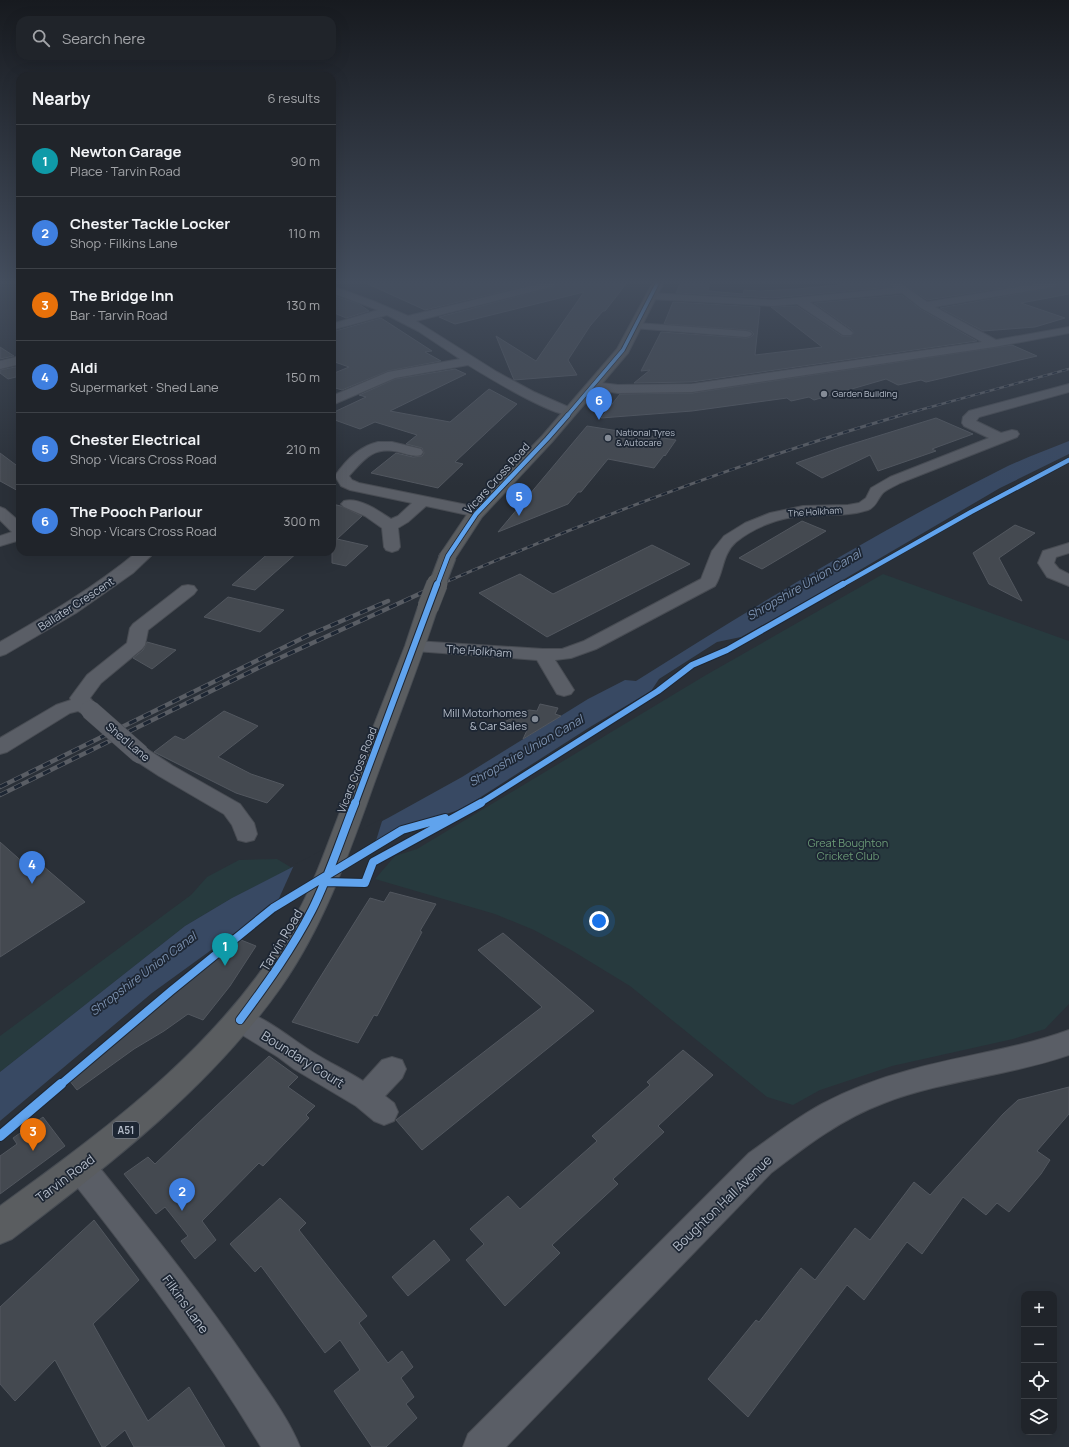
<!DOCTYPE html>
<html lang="en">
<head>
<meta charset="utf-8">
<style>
  body { margin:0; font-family:Manrope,sans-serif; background:#2d3036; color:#f1f3f6 }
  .controls { position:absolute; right:12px; bottom:12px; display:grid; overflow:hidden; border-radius:8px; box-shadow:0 4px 16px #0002 }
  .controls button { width:36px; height:36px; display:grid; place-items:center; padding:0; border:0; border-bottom:1px solid #3d4147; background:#20242a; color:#f1f3f6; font:20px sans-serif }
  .you { position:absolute; left:599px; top:921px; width:14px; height:14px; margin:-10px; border:3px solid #fff; border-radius:50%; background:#1a73e8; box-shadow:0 0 0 6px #1a73e833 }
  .badge { display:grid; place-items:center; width:26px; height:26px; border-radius:50%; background:#8c9099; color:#fff; font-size:13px; font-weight:700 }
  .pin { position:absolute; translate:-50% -33px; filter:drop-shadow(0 1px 2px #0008) }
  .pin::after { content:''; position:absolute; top:21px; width:14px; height:12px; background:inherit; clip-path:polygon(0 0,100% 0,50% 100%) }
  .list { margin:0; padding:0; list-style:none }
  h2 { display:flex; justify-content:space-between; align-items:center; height:52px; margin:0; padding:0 16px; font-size:17px }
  h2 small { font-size:13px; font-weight:400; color:#a2a4a8 }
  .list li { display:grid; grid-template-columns:26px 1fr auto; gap:12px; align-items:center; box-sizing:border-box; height:72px; padding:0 16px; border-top:1px solid #3d4147 }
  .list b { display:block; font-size:15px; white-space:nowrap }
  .list p { margin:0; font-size:13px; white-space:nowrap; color:#a2a4a8 }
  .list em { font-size:13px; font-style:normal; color:#a2a4a8 }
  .icon { flex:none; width:22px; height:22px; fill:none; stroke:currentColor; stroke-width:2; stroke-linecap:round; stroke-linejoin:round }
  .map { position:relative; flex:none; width:1069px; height:1447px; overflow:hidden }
  .search { position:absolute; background:#20242a; box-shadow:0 4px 16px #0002; left:16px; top:16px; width:320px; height:44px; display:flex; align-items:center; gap:10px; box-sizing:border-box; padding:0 14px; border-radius:12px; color:#a2a4a8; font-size:15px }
  .panel { position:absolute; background:#20242a; box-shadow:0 4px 16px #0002; left:16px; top:72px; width:320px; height:484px; border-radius:12px }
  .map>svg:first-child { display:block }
  .green { fill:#273a3e }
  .water { fill:#384963 }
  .pier { fill:#2a3038 }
  .building { fill:#444950; stroke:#52575f }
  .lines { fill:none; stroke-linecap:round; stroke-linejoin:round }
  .street-casing { stroke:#484c53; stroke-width:2 }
  .highway-casing { stroke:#474c53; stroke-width:2 }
  .street { fill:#5a5e66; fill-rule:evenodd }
  .highway { fill:#5a5d60; fill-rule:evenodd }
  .rail-far2-casing { stroke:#595d64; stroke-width:2.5 }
  .rail-far1-casing { stroke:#595d64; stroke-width:3 }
  .rail-casing { stroke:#595d64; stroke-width:4.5 }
  .rail-far2 { stroke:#1d2633; stroke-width:1.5; stroke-dasharray:5; stroke-linecap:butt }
  .rail-far1 { stroke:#1d2633; stroke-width:2; stroke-dasharray:6; stroke-linecap:butt }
  .rail { stroke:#1d2633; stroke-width:3; stroke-dasharray:8; stroke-linecap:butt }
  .street-bridge-casing { stroke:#484c53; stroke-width:20; stroke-linecap:butt }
  .highway-bridge-far1-casing { stroke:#474c53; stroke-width:18; stroke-linecap:butt }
  .highway-bridge-casing { stroke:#474c53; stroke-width:22; stroke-linecap:butt }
  .street-bridge { stroke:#5a5e66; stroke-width:19 }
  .highway-bridge-far1 { stroke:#5a5d60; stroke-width:16 }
  .highway-bridge { stroke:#5a5d60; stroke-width:21 }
  .cycleway-far4-casing { stroke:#1d2633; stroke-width:5 }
  .cycleway-far3-casing { stroke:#1d2633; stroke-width:6 }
  .cycleway-far2-casing { stroke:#1d2633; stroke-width:8 }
  .cycleway-far1-casing { stroke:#1d2633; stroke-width:10 }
  .cycleway-casing { stroke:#1d2633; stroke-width:12 }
  .cycleway-far4 { stroke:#60a3ed; stroke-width:3.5 }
  .cycleway-far3 { stroke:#60a3ed; stroke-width:4.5 }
  .cycleway-far2 { stroke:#60a3ed; stroke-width:6 }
  .cycleway-far1 { stroke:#60a3ed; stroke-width:8 }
  .cycleway { stroke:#60a3ed; stroke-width:10 }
  .poi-dot { fill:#848b96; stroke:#1d2633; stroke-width:1.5 }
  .labels { text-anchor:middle; stroke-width:3.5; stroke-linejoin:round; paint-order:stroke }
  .far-poi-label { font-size:9px; fill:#b4bcc9; stroke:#1d2633; text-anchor:start }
  .far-street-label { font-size:9px; fill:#b4bcc9; stroke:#1d2633 }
  .shield { fill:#1d2633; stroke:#878f9c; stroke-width:1 }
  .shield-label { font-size:10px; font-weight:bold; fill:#b4bcc9 }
  .street-label { font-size:11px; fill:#b4bcc9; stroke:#1d2633 }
  .poi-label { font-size:11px; fill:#b4bcc9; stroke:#1d2633; text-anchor:end }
  .park-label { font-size:11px; fill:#6b9a76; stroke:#1d2633 }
  .water-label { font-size:12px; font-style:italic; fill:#7c92b1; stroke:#1d2633 }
  .near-street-label { font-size:13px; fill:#b4bcc9; stroke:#1d2633 }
</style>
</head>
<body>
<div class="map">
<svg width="1069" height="1447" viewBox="0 0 1069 1447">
  <rect width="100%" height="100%" fill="#2a3038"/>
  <path class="green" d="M883,574L1069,641V1004L1045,1029L1013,1039L892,1066L820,1090L793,1105L767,1097L630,986L571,950L534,930L495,914L375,879L395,856L417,849L706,675Z
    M277,859L292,868L232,898L185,926L0,1072V1036L191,895L207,877L239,860Z"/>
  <path class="water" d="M1069,441V454L1000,488L817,595L741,637L717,642L659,679L651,691L590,727L462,809L402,828L280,900L152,993L0,1121V1072L185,926L232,898L388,818L462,777L588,699L625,680L636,681C755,606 874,533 1000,470C1022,459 1046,450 1069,441Z"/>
  <path class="pier" d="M383,818L374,847L276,905L294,865Z"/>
  <path class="building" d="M368,284H534L425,310Z
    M556,284H626L605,311H603L590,326L568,360L577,375L514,380L496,336L536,361L584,292L455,324L439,317L554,287Z
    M680,284H709L708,291L743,294L744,290L760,291L797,289L847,284H890L891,287L773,298L676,293Z
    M904,284H1029L927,300Z
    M1058,284H1069V294L1021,303L1065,318L1035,327L983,331L940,308L1052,288L1056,287Z
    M332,295L359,304L369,311L346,318L332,312Z
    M902,295L920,309L977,341L692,382L634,383L650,370L641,371L661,332L746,338L751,337L754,334L751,331L746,330L664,324L673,302L760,307L755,355L822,347L771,307L797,306L842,336H851L854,333L852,330L814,303Z
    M381,318L432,351L425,352L441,361L388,371L342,390L332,387V374L349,367L332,361V332Z
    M1012,345L1037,356L926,382L921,380L898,385L886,379L814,400L809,397L791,401L787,398L692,411L601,418L620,394L692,393Z
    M0,347L14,356L0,359Z
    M20,366V376L8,379L0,373V370Z
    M455,369L466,374L390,411L450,422L489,389L517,404L455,462L463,464L438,488L371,473L396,453L413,457L422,456L424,453L422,448L406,444L417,435L375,422L360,429L332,419V413L366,397L359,395L395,379Z
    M936,418L973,434L932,449L936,451L878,471L870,455L822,478L796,463L839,448Z
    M587,426L676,440L665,456L664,455L654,468L608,459L581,492H578L568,504L498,532Z
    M0,453L20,468V492L0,481Z
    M332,504L341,506L362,516L337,539L368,546L346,566L332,563Z
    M802,521L826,531L762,569L739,558Z
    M1015,525L1035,533L999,558L1022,601L989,584L973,553Z
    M652,545L690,564L547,637L479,593L520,574L553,594Z
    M270,552H298L255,590L232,585Z
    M228,597L284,610L260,632L204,617Z
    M147,642L176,650L152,669L133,658L143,650Z
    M540,704L558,708L555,714L561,716L523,739L528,728L502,723L529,710L537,711Z
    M224,711L258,726L218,757L251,774L284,785L267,803L236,793L154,752L175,736L184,740Z
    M0,842L27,866L36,860L85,902L0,957Z
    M390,892L436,904L420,931L422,932L377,1016L374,1015L358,1043L292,1022L370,898L384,902Z
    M503,933L594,1011L422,1150L396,1120L542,1007L478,950Z
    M241,940L256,946L230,986L203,1020L188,1014L164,1031L134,1049L77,1090L69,1080L175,990Z
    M683,1050L713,1075L658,1126L664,1132L613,1179L618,1184L552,1245L560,1253L505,1306L466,1260L484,1244L470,1229L508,1196L520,1209L597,1141L592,1136L650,1085L647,1082Z
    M269,1056L298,1077L288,1087L315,1106L306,1115L309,1118L263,1166L259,1163L202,1221L216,1240L195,1259L181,1241L188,1236L165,1207L156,1214L124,1174L148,1157L155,1164Z
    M1069,1087V1114L1037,1151L1050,1160L1041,1174L1009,1212L997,1203L986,1215L963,1197L922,1254L907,1242L864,1300L847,1285L748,1417L708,1379L756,1320L759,1322L801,1268L815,1280L855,1228L870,1240L914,1182L930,1195L1003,1114L1018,1100Z
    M43,1117L65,1146L0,1194V1156L17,1144L13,1138Z
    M280,1198L306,1223L299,1230L367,1316L359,1323L388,1363L402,1351L413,1367L401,1378L414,1397L406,1404L417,1418L386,1447H372L334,1391L360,1370L340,1340L325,1353L261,1266L255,1272L230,1244Z
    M94,1220L139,1280L93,1324L124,1379L148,1421L189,1387L225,1447H134L125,1430L105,1447H102L55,1360L15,1401L0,1384V1307Z
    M434,1240L450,1260L408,1296L392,1277Z"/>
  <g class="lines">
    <defs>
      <path id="street" d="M539,284H555L554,286L416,321L497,372L534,392L573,409L575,412L573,415C556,419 486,376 468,365L395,378L332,405V396L388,372L460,359L418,331L387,315L332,330V324L378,310L332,293V286L373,301L408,316Z
        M891,284H902L927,302L1036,284H1057L1056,286L1052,287L935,307L996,340L1069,327V333L994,347L692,392L618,393L589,389L587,386L589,383L593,382L618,385L692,384L982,342L921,308L902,293L810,302L851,331L853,333L851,335H843L797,304L773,306L651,299L646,296L651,293L773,300L894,288Z
        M637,323L746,331L750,332L752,334L750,336L746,337L633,328L631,326Z
        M20,356V364L0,369V361Z
        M1069,384V392L979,417L976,421L1001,433L1012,430L1017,431L1019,434L1017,437L900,483C895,486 885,490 882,494C877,500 876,507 868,510C847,517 825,514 804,516C781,517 754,527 736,542C722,554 724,572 715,586L596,649L571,658L555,660L574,690L571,694L564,696L557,694L537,660L415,651L409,650L406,646L409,642L415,641L543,649H562L584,641L701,579L712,551L724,536L745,523L770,513L803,506L848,505L859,503L866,498L871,488L890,477L989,438L964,426L962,423L963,417L969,411Z
        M378,442H392L421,449L423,452L421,455C414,457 407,454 399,452C374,446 365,458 349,476L352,480L359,483L477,507L482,509L485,512L482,515L477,517L426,506L408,522L398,528L400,547L398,550L392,552L386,550L384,547L382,528L365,516L344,507L341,504L344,501C359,497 379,511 391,519L398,516L412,503L350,490L341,486L335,476C345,461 360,446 378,442Z
        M0,507L5,509L20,522V540L0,546V536L12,532L0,520Z
        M1069,543V553L1056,557L1054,563L1059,569L1069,574V586L1047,577L1038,563L1043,551Z
        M137,552H155L133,573L76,613L6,654L0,656V642C47,615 95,587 137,552Z
        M188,585L194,586L197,590L194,594L148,630L145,645L142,649L101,683L90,698L100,710L97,714C89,716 85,716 78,711L70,713L7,752L0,754V738L56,705L71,700L70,698L87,675L127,643L130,628L133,624L182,586Z
        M140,747L147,749L173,766L240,804L254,823L257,834L254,840L246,842L238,840L232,825L224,814L159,776L133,759L130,754L133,749Z
        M240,1009C267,1018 290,1038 314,1053C330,1063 347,1071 363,1081L382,1060L392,1057L402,1060L406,1069L402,1078L385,1096L394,1103L398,1112L394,1121L384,1125L374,1121L356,1106L294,1069L278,1057L231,1028L227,1020L231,1012Z
        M1069,1030V1055C1009,1076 944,1080 884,1103C841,1119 806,1146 771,1173L506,1447H463L468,1434L749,1153C773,1136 796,1118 822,1104C850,1089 880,1078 910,1070C963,1055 1017,1049 1069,1030Z
        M80,1153L91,1157C145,1224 199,1290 248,1362C266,1389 288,1417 300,1447H261C204,1352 138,1264 69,1177L65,1167L69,1157Z"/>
      <path id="highway" d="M652,284H663L628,353L552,442L482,517L454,560L448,561L442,560L439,556L470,510L542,436L617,349Z
        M428,601L435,603L438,607C419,666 396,723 375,781C349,853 325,924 281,987C209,1089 110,1164 12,1239L0,1244V1206C112,1125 230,1038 297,914C317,877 330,837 345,799C365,748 385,697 405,646L418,607L421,603Z"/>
    </defs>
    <use href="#street" class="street-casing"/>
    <use href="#highway" class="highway-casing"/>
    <use href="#street" class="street"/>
    <use href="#highway" class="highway"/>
    <defs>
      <path id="rail-far2" d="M898,416L1069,369"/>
      <path id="rail-far1" d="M439,585C590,519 744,461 902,415"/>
      <path id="rail" d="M0,787L309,635L388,601
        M0,795L260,667L441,584"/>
    </defs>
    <use href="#rail-far2" class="rail-far2-casing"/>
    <use href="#rail-far1" class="rail-far1-casing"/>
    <use href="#rail" class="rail-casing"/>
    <use href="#rail-far2" class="rail-far2"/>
    <use href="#rail-far1" class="rail-far1"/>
    <use href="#rail" class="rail"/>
    <defs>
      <path id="street-bridge" d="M90,710L140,754"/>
      <path id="highway-bridge-far1" d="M437,585L448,556"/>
      <path id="highway-bridge" d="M428,607L437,584"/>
    </defs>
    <use href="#street-bridge" class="street-bridge-casing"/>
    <use href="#highway-bridge-far1" class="highway-bridge-far1-casing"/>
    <use href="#highway-bridge" class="highway-bridge-casing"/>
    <use href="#street-bridge" class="street-bridge"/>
    <use href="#highway-bridge-far1" class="highway-bridge-far1"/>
    <use href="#highway-bridge" class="highway-bridge"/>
    <defs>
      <path id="cycleway-far4" d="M567,416L623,350L657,284"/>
      <path id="cycleway-far3" d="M437,585L448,556L476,514L547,439L568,415
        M842,585L971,512L1069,460"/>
      <path id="cycleway-far2" d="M355,804L437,584
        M479,804L658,691L692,665L727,650L843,584"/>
      <path id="cycleway-far1" d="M325,882L365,883L373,862L481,803
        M240,1020C266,985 292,949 312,910C329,876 341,838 355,803
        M60,1085L171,991L273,908L402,830L445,818"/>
      <path id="cycleway" d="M0,1136L61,1084"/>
    </defs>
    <use href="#cycleway-far4" class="cycleway-far4-casing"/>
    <use href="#cycleway-far3" class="cycleway-far3-casing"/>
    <use href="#cycleway-far2" class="cycleway-far2-casing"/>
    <use href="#cycleway-far1" class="cycleway-far1-casing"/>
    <use href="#cycleway" class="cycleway-casing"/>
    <use href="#cycleway-far4" class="cycleway-far4"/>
    <use href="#cycleway-far3" class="cycleway-far3"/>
    <use href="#cycleway-far2" class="cycleway-far2"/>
    <use href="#cycleway-far1" class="cycleway-far1"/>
    <use href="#cycleway" class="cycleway"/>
  </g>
  <linearGradient id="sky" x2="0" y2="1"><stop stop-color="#171a1f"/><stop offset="0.58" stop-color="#444e5e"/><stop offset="1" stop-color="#444e5e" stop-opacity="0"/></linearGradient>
  <rect width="1069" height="486" fill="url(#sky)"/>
  <g class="poi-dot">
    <circle cx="824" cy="394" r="4"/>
    <circle cx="608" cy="438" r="4"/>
    <circle cx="535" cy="719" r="4"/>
  </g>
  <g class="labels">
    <g class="far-poi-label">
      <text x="832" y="397">Garden Building</text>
      <text x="616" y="436">National Tyres<tspan x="616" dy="10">&amp; Autocare</tspan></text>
    </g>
    <g class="far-street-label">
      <text transform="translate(815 512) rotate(-4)" y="3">The Holkham</text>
    </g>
    <rect class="shield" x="113" y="1122" width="26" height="16" rx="3"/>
    <g class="shield-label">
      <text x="126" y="1134">A51</text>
    </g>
    <g class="street-label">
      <text transform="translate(497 478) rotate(-48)" y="4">Vicars Cross Road</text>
      <text transform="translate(76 604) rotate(-33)" y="4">Ballater Crescent</text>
      <text transform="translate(479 651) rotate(4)" y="4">The Holkham</text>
      <text transform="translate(128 742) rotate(40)" y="4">Shed Lane</text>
      <text transform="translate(357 770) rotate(-69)" y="4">Vicars Cross Road</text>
    </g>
    <g class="poi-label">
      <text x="527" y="717">Mill Motorhomes<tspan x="527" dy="13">&amp; Car Sales</tspan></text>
    </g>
    <g class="park-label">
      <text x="848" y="847">Great Boughton<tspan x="848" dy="13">Cricket Club</tspan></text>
    </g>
    <g class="water-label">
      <text transform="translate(804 585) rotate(-30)" y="4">Shropshire Union Canal</text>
      <text transform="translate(526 751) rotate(-30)" y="4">Shropshire Union Canal</text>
      <text transform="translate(143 974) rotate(-37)" y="4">Shropshire Union Canal</text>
    </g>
    <g class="near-street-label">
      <text transform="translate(281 940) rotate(-59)" y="5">Tarvin Road</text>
      <text transform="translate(303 1059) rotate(32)" y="5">Boundary Court</text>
      <text transform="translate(65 1178) rotate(-37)" y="5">Tarvin Road</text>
      <text transform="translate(722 1203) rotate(-44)" y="5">Boughton Hall Avenue</text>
      <text transform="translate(186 1304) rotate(54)" y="5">Filkins Lane</text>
    </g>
  </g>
</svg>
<div class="controls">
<button>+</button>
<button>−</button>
<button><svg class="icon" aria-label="locate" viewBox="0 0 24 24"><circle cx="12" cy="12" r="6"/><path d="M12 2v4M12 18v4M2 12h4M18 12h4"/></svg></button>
<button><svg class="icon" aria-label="layers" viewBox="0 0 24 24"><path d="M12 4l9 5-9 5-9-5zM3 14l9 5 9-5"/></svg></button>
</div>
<div class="you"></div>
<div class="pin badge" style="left:225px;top:966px;background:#0f9aa8">1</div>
<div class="pin badge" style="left:182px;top:1211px;background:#3f7fe0">2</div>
<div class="pin badge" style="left:33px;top:1151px;background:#e8710a">3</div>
<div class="pin badge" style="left:32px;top:884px;background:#3f7fe0">4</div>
<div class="pin badge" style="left:519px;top:516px;background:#3f7fe0">5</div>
<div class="pin badge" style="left:599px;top:420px;background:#3f7fe0">6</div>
<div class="search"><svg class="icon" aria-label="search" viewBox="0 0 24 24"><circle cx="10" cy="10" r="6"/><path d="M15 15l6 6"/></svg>Search here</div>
<section class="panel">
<h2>Nearby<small>6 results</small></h2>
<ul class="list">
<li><span class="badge" style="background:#0f9aa8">1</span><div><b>Newton Garage</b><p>Place · Tarvin Road</p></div><em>90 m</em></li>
<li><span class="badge" style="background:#3f7fe0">2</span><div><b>Chester Tackle Locker</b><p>Shop · Filkins Lane</p></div><em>110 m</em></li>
<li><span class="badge" style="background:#e8710a">3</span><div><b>The Bridge Inn</b><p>Bar · Tarvin Road</p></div><em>130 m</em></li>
<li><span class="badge" style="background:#3f7fe0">4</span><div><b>Aldi</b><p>Supermarket · Shed Lane</p></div><em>150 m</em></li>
<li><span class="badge" style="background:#3f7fe0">5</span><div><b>Chester Electrical</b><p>Shop · Vicars Cross Road</p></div><em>210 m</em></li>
<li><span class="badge" style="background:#3f7fe0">6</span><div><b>The Pooch Parlour</b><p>Shop · Vicars Cross Road</p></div><em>300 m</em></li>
</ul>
</section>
</div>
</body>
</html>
